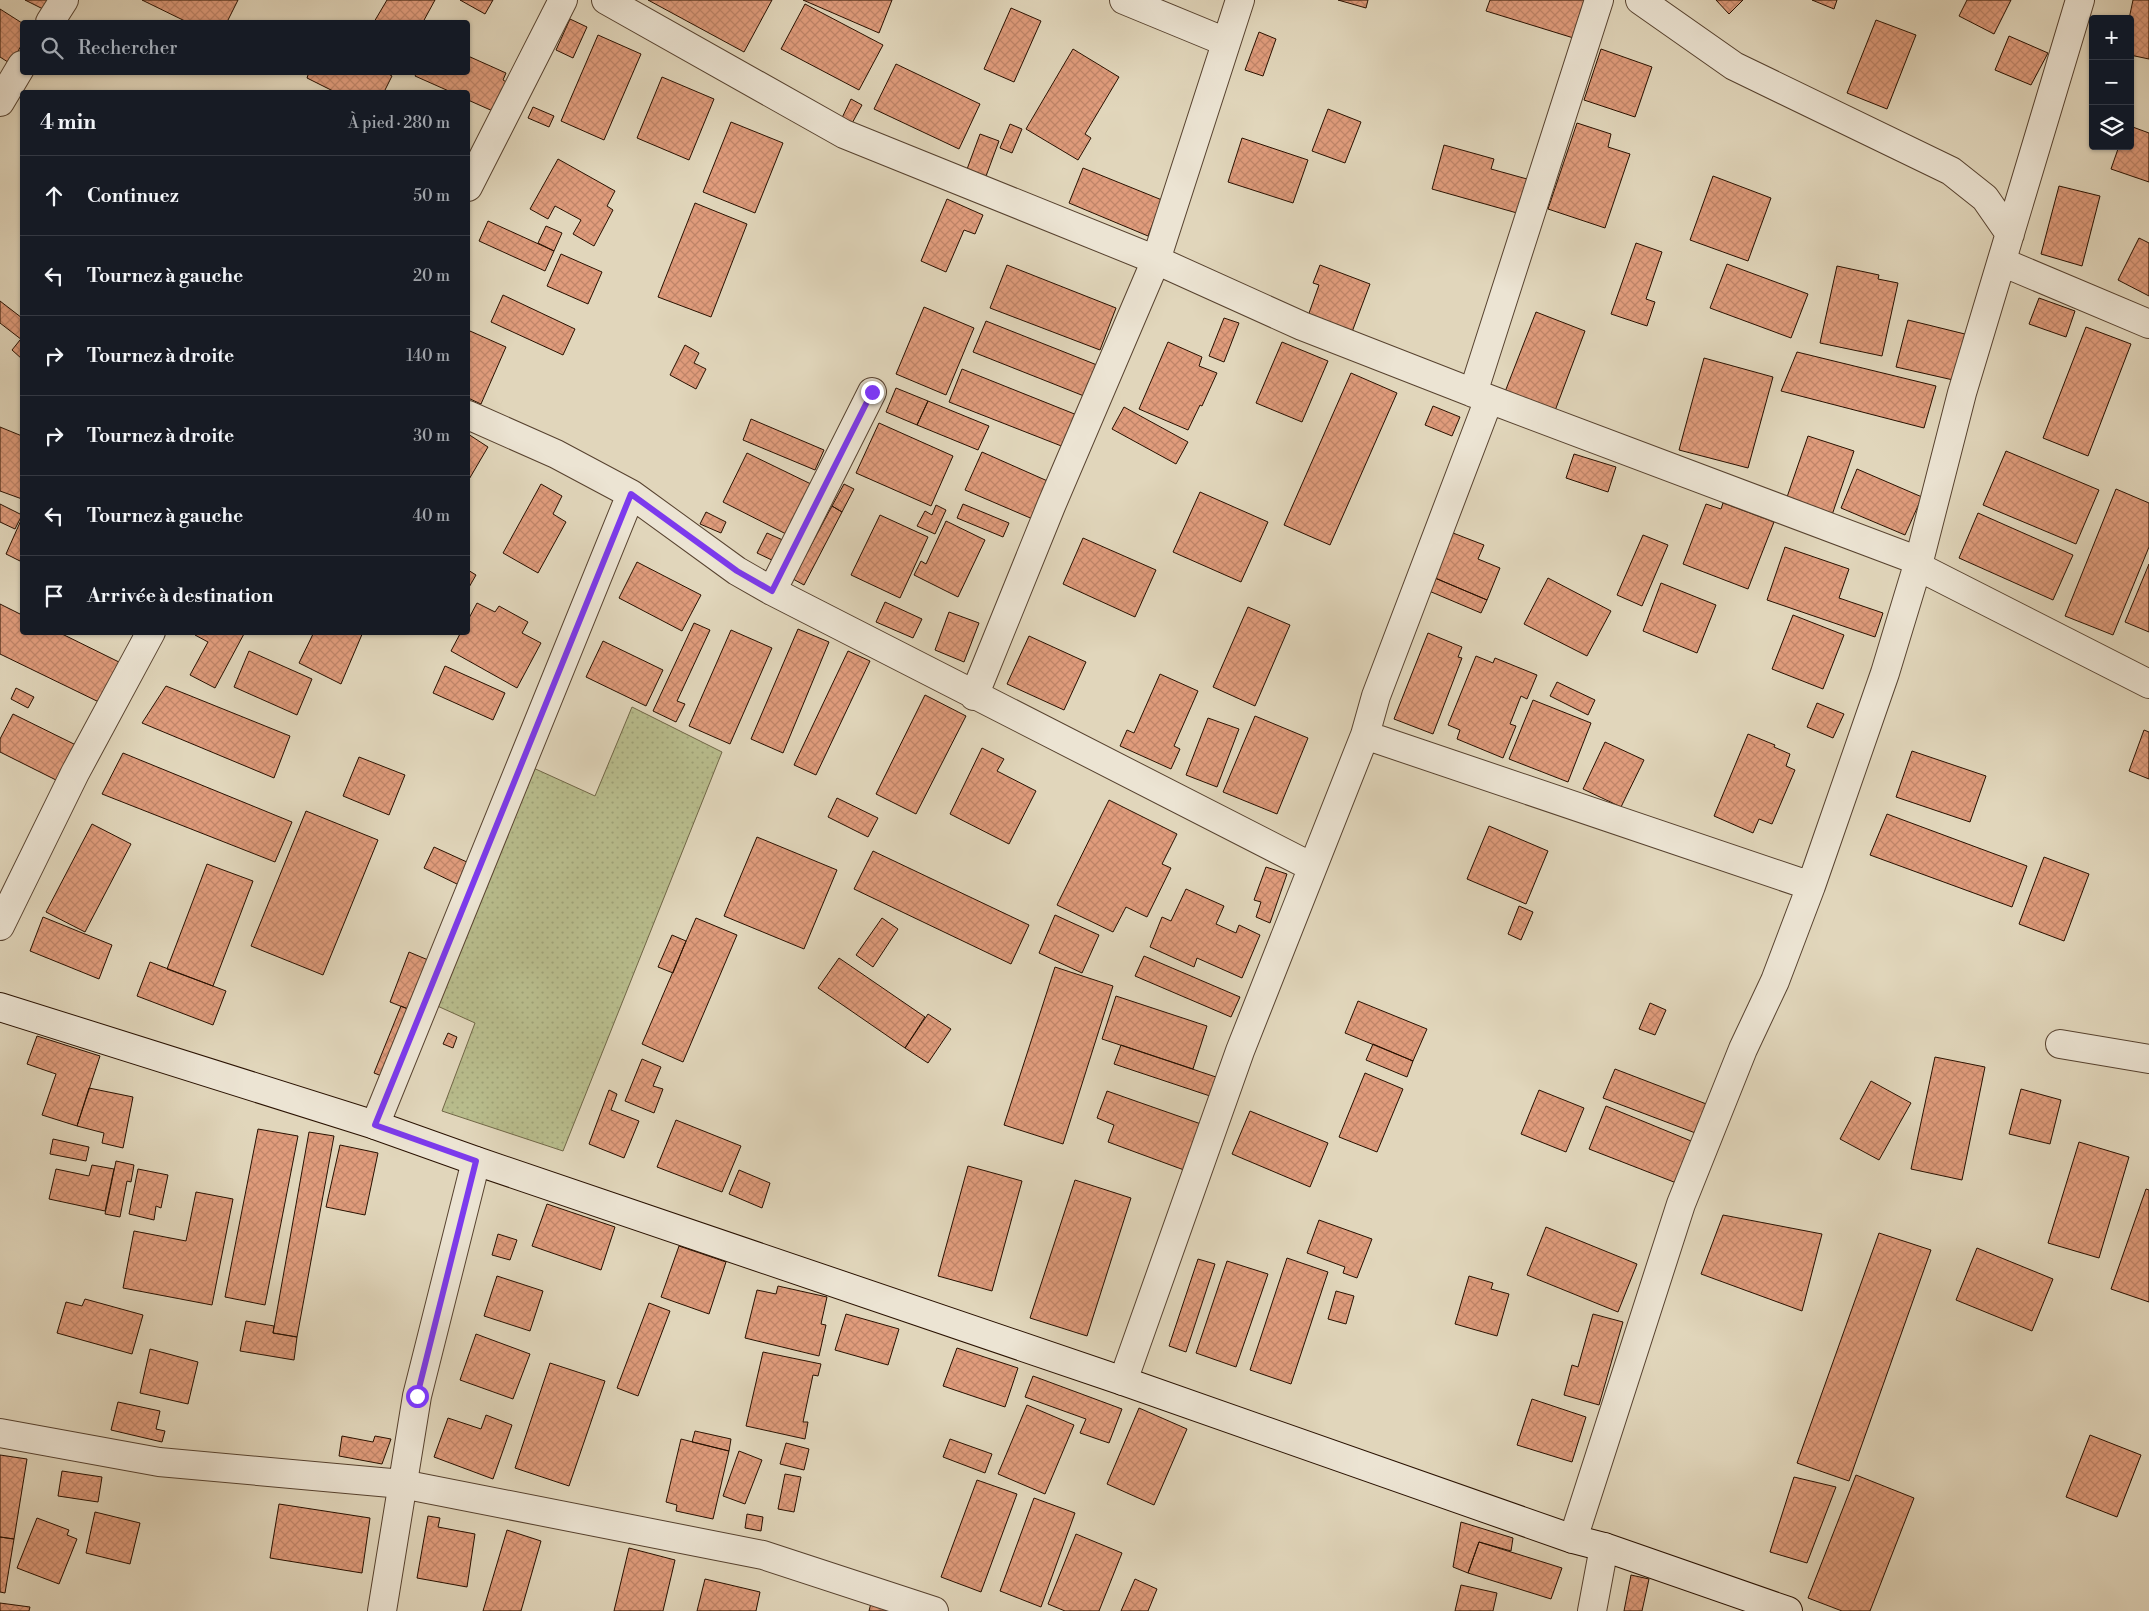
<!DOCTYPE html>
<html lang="fr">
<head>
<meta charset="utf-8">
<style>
  body { margin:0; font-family:"Libre Bodoni",serif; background:#20242c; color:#f1f3f6 }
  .controls { position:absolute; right:15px; top:15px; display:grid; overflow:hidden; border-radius:5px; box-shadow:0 1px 4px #0004 }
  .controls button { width:45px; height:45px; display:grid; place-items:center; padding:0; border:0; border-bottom:1px solid #363941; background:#171b24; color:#f1f3f6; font:25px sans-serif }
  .stop { position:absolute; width:15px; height:15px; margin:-11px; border:4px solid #7c3aed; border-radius:50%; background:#fff }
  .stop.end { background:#7c3aed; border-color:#fff; box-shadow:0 1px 5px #0008 }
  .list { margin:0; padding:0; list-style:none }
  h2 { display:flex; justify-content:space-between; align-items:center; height:65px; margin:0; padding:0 20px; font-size:21px }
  h2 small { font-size:16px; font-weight:400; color:#9ea1a6 }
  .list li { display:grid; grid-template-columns:32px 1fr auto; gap:15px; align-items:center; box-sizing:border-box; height:80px; padding:0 20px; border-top:1px solid #363941 }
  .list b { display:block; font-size:19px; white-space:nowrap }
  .list em { font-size:16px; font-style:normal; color:#9ea1a6 }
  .icon { flex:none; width:28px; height:28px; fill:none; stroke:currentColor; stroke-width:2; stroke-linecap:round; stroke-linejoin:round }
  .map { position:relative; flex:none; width:2149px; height:1611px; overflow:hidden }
  .search { position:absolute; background:#171b24; box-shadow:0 1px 4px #0004; left:20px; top:20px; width:450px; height:55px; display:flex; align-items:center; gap:12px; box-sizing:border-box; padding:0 18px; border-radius:5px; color:#9ea1a6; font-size:19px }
  .panel { position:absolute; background:#171b24; box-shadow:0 1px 4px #0004; left:20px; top:90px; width:450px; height:545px; border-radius:5px }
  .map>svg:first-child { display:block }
  .garden { fill:url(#garden-dots); stroke:#706646 }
  .building { fill:url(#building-cross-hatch); stroke:#291100 }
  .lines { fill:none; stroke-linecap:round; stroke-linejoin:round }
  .street-casing { stroke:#57422f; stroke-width:30 }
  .secondary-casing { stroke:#291100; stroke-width:30 }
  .street { stroke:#ece4d3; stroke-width:28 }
  .secondary { stroke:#ece4d3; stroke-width:28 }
  .route { stroke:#7c3aed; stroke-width:6 }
</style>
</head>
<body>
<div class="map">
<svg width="2149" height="1611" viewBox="0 0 2149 1611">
  <defs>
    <pattern id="garden-dots" width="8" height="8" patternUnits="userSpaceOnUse" patternTransform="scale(1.25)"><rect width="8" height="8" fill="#b8bc8c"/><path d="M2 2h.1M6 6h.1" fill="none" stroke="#9ea177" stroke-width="1.8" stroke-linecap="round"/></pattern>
    <pattern id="building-cross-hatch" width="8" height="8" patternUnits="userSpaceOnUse" patternTransform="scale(1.25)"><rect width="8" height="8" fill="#e09c7c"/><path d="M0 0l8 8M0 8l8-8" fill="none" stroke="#c08569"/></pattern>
  </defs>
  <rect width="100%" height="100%" fill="#e1d6bb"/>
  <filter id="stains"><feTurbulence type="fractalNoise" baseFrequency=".004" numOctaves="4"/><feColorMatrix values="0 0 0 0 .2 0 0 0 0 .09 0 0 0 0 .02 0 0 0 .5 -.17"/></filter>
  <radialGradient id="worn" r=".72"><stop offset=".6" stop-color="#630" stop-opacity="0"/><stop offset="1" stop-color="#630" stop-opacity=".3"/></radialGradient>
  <path class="garden" d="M632,707L722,752L563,1151L442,1111L475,1023L433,1004L529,766L595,796Z"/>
  <path class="building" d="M25,0H49L45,10Z
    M142,0H238L227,22H187Z
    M387,0H435L423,22H374Z
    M460,0H493L485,14Z
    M648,0H772L744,52Z
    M803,0H892L879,33Z
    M1338,0H1368L1366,8Z
    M1490,0H1592L1580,40L1486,11Z
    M1716,0H1743L1729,14Z
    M1812,0H1837L1834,9Z
    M1967,0H2011L1994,34L1959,16Z
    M2133,0H2149V59L2130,55L2129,19Z
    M805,4L883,45L859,90L781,49Z
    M1011,8L1041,21L1014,82L984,69Z
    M0,9L22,23V44L11,64L0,57Z
    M570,19L587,27L573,58L556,50Z
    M1876,20L1916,35L1887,109L1847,93Z
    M1259,32L1276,39L1263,76L1245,70Z
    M598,35L641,54L604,140L561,121Z
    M2009,36L2048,53L2031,85L1995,70Z
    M1073,49L1119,77L1085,134L1091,138L1078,160L1026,129Z
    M1601,49L1652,67L1635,117L1584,100Z
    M468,56L506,73L503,80L508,83L495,112L468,100V92H451L415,76L417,72H468Z
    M896,64L980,104L959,149L874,109Z
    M309,72H385L392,76L384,92H335L307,78Z
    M662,77L714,99L689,160L637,138Z
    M851,99L862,105L850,127L840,122Z
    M533,107L554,116L549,127L528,118Z
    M1328,109L1361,122L1345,163L1312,151Z
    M731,122L783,143L755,213L703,192Z
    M1577,123L1611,134L1608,147L1630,154L1605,228L1548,209Z
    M1010,124L1022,129L1012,153L1000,148Z
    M2130,126L2149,133V182L2111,169L2119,146H2130Z
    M980,134L999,141L982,187L963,180Z
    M1242,138L1308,160L1293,203L1228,182Z
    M1444,145L1494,159L1491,169L1527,179L1517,213L1432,189Z
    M558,159L615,191L607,206L613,210L594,246L573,234L581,220L555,206L548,219L530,209Z
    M1083,168L1162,200L1148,236L1069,203Z
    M1713,176L1771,198L1748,261L1690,240Z
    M2059,186L2100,196L2082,266L2041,254Z
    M947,199L983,215L975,234L964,230L946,272L921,261Z
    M695,203L747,224L711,317L658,297Z
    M488,221L554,251L545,271L479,241Z
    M546,226L562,233L554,251L538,243Z
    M2139,238L2149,243V296L2118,280Z
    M1636,243L1662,252L1646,299L1655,302L1647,326L1611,314Z
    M561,254L602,272L588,304L547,286Z
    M1727,264L1808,294L1791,338L1710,308Z
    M1007,265L1116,308L1100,350L990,308Z
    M1320,265L1370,284L1352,332L1308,316L1319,285L1313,283Z
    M1837,266L1879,275L1878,279L1898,283L1882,356L1820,343Z
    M503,295L575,329L563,355L491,322Z
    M2039,298L2075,311L2066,337L2029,324Z
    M0,301L22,318V340L0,323Z
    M924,307L974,328L946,395L896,374Z
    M1536,312L1585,331L1553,416L1503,397Z
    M1224,318L1239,323L1224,362L1209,356Z
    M1908,320L1973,336L1962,382L1896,367Z
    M986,321L1097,365L1084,396L973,352Z
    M2086,327L2131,344L2088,456L2043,438Z
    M470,331L506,347L481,404L468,398V336Z
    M20,340L22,342V359L12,350Z
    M1168,342L1202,357L1199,366L1217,373L1202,406L1200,405L1188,430L1139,409Z
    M1282,342L1328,361L1302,422L1256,403Z
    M685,345L699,353L694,363L706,369L696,389L670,375Z
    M1797,352L1936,386L1924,428L1781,391Z
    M1704,358L1773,377L1748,468L1679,450Z
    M962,369L1082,417L1069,449L949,402Z
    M1351,373L1397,393L1330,545L1284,525Z
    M896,388L928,401L917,425L886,412Z
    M928,401L989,426L978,450L917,425Z
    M1433,406L1460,417L1452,436L1425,425Z
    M1124,407L1188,442L1176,464L1112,429Z
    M751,419L824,450L815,470L743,440Z
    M879,423L953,456L931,506L856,473Z
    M0,427L22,436V499L0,491Z
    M468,434L488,447L468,481Z
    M1808,436L1854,451L1832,515L1786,500Z
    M2006,451L2099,490L2076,544L1983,505Z
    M982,452L1052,483L1035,520L965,490Z
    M747,453L813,485L788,535L723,502Z
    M1574,454L1616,467L1608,492L1566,478Z
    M1857,469L1922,497L1905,535L1841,508Z
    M541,484L562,496L553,514L566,522L538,573L503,553Z
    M844,484L854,489L842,512L832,506Z
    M2116,489L2149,503V547L2113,635L2065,616Z
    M1200,492L1268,522L1241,582L1173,552Z
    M1723,503L1774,522L1748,589L1683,564L1706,504L1721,509Z
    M0,504L22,515L15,529L0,522Z
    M963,504L1009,523L1003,537L957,518Z
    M936,505L946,510L935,534L917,526L925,511L932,515Z
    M832,506L842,512L804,585L793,579Z
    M706,512L726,522L721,533L700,524Z
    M1978,513L2073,555L2053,600L1959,558Z
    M880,515L928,537L900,598L851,575Z
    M22,518V562L6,554Z
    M946,521L985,540L958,597L914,575L921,561L926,564Z
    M767,533L785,541L776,562L757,553Z
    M1453,533L1484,545L1478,559L1500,568L1487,600L1435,578Z
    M1643,535L1668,545L1642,606L1617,595Z
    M1083,538L1156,570L1135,617L1063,584Z
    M1785,547L1849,569L1839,598L1883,613L1875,637L1767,600Z
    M637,562L701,595L682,631L619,598Z
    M2149,564V632L2125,622Z
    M468,570L476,575L468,589Z
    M1435,578L1487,600L1481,613L1429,591Z
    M1548,578L1611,611L1587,656L1524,624Z
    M1661,583L1716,605L1697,653L1643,631Z
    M885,602L922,619L913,638L876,622Z
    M477,603L495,612L499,606L528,622L522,633L541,643L517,688L451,651L461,632H468V620Z
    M0,604L22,615V632H58L123,664L103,704L0,654Z
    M1248,607L1290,625L1255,706L1213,687Z
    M949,612L979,623L964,662L935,650Z
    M1793,615L1844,635L1823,689L1772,669Z
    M694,623L710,630L677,701L685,704L676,722L653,711Z
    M798,629L829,642L783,753L751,739Z
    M731,630L772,648L730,744L689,726Z
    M196,632H245L215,688L190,675L208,642L195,635Z
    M314,632H363L341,684L299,663Z
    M1428,633L1462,647L1458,657L1462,658L1433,734L1394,719Z
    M1029,636L1086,662L1064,710L1007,684Z
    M603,641L663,670L646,706L586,677Z
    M249,651L312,679L297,715L234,687Z
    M848,651L870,661L816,775L794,765Z
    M1476,656L1493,663L1495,658L1537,675L1527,699L1521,696L1510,724L1516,726L1503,758L1457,739L1460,730L1448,725Z
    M445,666L505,693L493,720L433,693Z
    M1160,674L1198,691L1174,746L1180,749L1171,769L1120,746L1127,730L1134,733Z
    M1557,682L1595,700L1588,715L1550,696Z
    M166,686L290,736L274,778L142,723Z
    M16,688L34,697L28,708L11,699Z
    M925,695L966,716L916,814L876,794Z
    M1533,700L1591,723L1568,782L1509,759Z
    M1817,703L1844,714L1833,738L1807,727Z
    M13,714L80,747L62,783L0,752V739Z
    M1255,716L1308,738L1277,814L1223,792Z
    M1208,718L1239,729L1217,787L1186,775Z
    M2144,730L2149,732V779L2129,771Z
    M1748,734L1775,745L1774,747L1790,754L1786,766L1795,770L1772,824L1759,819L1753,833L1714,816Z
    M1605,742L1644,760L1621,807L1583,789Z
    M982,748L1004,759L997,771L1036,791L1009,844L950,814Z
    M1912,751L1986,776L1970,822L1896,797Z
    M123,753L292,822L275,862L102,794Z
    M359,757L405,775L389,815L343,796Z
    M837,798L878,818L868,837L828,817Z
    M1109,800L1177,834L1162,864L1171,868L1147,917L1126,907L1113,932L1057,905Z
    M306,811L378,840L323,975L251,946Z
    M1887,814L2027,866L2012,907L1870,855Z
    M92,824L131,844L85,932L46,912Z
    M1489,826L1548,851L1526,904L1467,879Z
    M757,837L837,870L804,949L724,916Z
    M434,847L469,863L459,885L424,868Z
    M873,851L1029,925L1011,964L854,889Z
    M2044,857L2089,874L2064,941L2019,924Z
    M207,864L253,881L213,986L167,969Z
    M1266,867L1287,874L1270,923L1256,917L1261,902L1254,900Z
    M1186,889L1224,906L1216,924L1236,933L1239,925L1260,935L1242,978L1197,958L1194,967L1150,947L1162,917L1171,921Z
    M1519,906L1533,912L1521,940L1508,934Z
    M1055,915L1099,935L1082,973L1039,953Z
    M43,917L112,945L99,979L30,951Z
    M696,918L737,935L683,1062L642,1044Z
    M882,918L898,929L873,967L856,955Z
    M672,935L686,941L673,973L658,967Z
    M409,952L433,962L413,1011L390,1002Z
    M1144,956L1240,997L1231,1017L1135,976Z
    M839,958L925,1017L905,1048L818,988Z
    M150,962L226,991L213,1025L137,996Z
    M1055,967L1113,986L1063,1144L1004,1125Z
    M1116,996L1207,1026L1193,1069L1102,1039Z
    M1358,1001L1427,1029L1413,1061L1345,1033Z
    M1650,1003L1666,1010L1655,1035L1639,1029Z
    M401,1006L413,1011L387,1078L374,1073Z
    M928,1014L951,1029L928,1063L905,1048Z
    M448,1033L457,1037L453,1048L443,1044Z
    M37,1036L100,1056L77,1126L42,1115L56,1074L27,1064Z
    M1373,1044L1413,1061L1407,1077L1366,1060Z
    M1121,1045L1216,1077L1210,1096L1114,1064Z
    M1935,1057L1985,1067L1962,1180L1911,1169Z
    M642,1059L661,1067L653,1086L663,1089L654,1113L625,1101Z
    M1615,1069L1709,1105L1698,1134L1603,1098Z
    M1365,1073L1403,1089L1377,1152L1339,1137Z
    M1871,1081L1911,1103L1879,1160L1840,1139Z
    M89,1088L133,1097L123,1148L102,1143L104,1133L77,1126Z
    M2021,1089L2061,1100L2050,1144L2009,1134Z
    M609,1090L617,1094L611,1110L639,1121L624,1158L589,1144Z
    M1539,1090L1584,1108L1566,1152L1521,1134Z
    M1107,1091L1201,1124L1184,1170L1108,1142L1114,1125L1097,1118Z
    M1606,1106L1696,1143L1679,1184L1589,1149Z
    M1250,1111L1328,1143L1310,1187L1232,1154Z
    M676,1120L741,1146L722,1192L657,1167Z
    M258,1129L298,1136L265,1305L225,1297Z
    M309,1132L334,1136L297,1337L273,1333Z
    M53,1139L89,1147L86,1161L50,1154Z
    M2079,1142L2129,1157L2099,1258L2048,1243Z
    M340,1145L378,1153L365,1215L326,1207Z
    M116,1161L134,1165L131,1182L127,1181L120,1217L105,1214Z
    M92,1165L114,1169L105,1211L49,1199L56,1169L89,1176Z
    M968,1166L1022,1181L992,1291L938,1276Z
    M138,1169L168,1175L161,1208L156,1206L154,1220L129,1214Z
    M739,1170L770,1183L762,1208L729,1194Z
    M1075,1180L1131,1198L1087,1336L1030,1318Z
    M2146,1189L2149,1190V1302L2111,1289Z
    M196,1192L233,1199L212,1305L123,1288L134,1231L186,1241Z
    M547,1204L615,1227L601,1270L532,1246Z
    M1723,1215L1822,1234L1802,1311L1701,1274Z
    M1319,1220L1372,1239L1357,1278L1343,1273L1345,1267L1307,1253Z
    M1546,1227L1637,1264L1618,1312L1527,1275Z
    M1879,1233L1931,1250L1849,1481L1797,1463Z
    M498,1234L517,1240L510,1260L492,1255Z
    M679,1246L726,1262L709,1314L661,1297Z
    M1977,1248L2053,1279L2032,1331L1956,1300Z
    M1287,1258L1328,1272L1291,1384L1250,1370Z
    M1198,1259L1215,1264L1186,1352L1169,1346Z
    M1227,1261L1268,1274L1236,1367L1196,1353Z
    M497,1276L543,1291L530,1331L484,1316Z
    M1469,1276L1493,1283L1491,1289L1509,1294L1497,1336L1455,1324Z
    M778,1286L827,1297L821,1324L826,1325L819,1356L745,1338L757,1290L776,1294Z
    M1336,1291L1354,1296L1346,1324L1328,1319Z
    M85,1299L143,1315L132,1354L57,1333L66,1302L82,1306Z
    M649,1303L670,1311L638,1396L617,1388Z
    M846,1314L899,1329L888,1365L835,1350Z
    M1593,1314L1623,1322L1599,1405L1564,1395L1572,1365L1578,1367Z
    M246,1321L274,1326L273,1333L297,1337L294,1360L240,1351Z
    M476,1334L530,1354L513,1399L460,1380Z
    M957,1348L1018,1368L1005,1407L943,1386Z
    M150,1349L198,1362L188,1404L140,1393Z
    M763,1352L821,1364L818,1376L813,1375L803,1422H808L805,1439L746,1426Z
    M550,1363L605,1381L569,1486L515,1468Z
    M1033,1376L1122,1409L1109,1443L1080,1433L1086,1419L1025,1397Z
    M1532,1399L1586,1417L1572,1462L1517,1445Z
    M118,1402L160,1411L156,1429L165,1431L162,1442L111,1430Z
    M1027,1405L1074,1425L1045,1494L998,1474Z
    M1139,1408L1187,1429L1154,1505L1107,1484Z
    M486,1415L512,1425L493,1479L434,1457L448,1418L481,1429Z
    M695,1431L731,1439L729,1451L692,1442Z
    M2090,1435L2141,1455L2117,1517L2066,1497Z
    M342,1436L373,1442L375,1436L391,1439L382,1464L339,1456Z
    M681,1439L729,1451L713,1519L676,1511L677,1505L666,1502Z
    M950,1439L992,1454L985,1473L943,1457Z
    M786,1443L809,1449L804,1470L780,1464Z
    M739,1451L762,1460L745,1504L723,1496Z
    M0,1455L27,1459L14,1539L0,1537Z
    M62,1471L102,1477L98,1502L58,1496Z
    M785,1474L801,1477L794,1512L778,1509Z
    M1856,1475L1914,1498L1870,1611H1842L1808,1598Z
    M1794,1477L1836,1487L1807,1563L1770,1552Z
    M977,1480L1017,1494L981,1592L941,1577Z
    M1034,1498L1075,1513L1041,1607L1000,1591Z
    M279,1504L370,1518L362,1573L270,1558Z
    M95,1512L140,1523L130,1564L86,1553Z
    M747,1514L763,1517L761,1531L745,1528Z
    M428,1516L440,1518L438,1527L475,1534L467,1587L417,1578Z
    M37,1518L69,1530L67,1535L77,1539L59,1584L17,1568Z
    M1461,1522L1513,1538L1511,1551L1479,1542L1468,1573L1453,1567Z
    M507,1530L541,1541L521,1611H483Z
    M1076,1534L1122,1553L1099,1611H1065L1048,1604Z
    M0,1537L14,1539L5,1593L0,1592Z
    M1479,1542L1562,1568L1551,1599L1468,1573Z
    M629,1548L675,1560L663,1611H614Z
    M1631,1575L1649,1579L1642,1611H1624Z
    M705,1579L760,1592L756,1611H697Z
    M1135,1579L1157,1589L1148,1611H1121Z
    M1461,1585L1497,1593L1493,1611H1455Z
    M0,1603L30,1607L29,1611H0Z
    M871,1603L896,1611H869Z"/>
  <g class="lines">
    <defs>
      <path id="street" d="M606,0L844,134L1156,260L1302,326L1489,399L1919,561
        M1124,0L1226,42
        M1640,0L1734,66L1951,171L1985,198L2010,234
        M50,22L64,0
        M0,102L22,65
        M468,187L563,0
        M2002,262L2149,324
        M1473,393L1599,0
        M631,494L737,571L772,591L1312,867
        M1917,566L2149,684
        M772,591L872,392
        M974,696L1051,506L1156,260L1240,0
        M1365,735L1811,886
        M0,926L75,773L151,632
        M2060,1044L2149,1059
        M375,1125L631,494L556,454L468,415
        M1123,1381L1240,1051L1365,735L1376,696L1489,399
        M0,1433L159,1462L402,1484L763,1555L934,1611
        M1573,1539L1681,1204L1743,1049L1775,981L1811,886L1885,673L1919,561L1962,393L2080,0
        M382,1611L417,1396L476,1161
        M1592,1611L1604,1547"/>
      <path id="secondary" d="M0,1007L375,1125L476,1161L1123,1381L1573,1539L1604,1547L1788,1611"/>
    </defs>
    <use href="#street" class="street-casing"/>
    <use href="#secondary" class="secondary-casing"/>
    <use href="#street" class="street"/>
    <use href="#secondary" class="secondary"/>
  </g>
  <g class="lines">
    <path class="route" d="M417,1396L476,1161L375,1125L631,494L737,571L772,591L872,392"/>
  </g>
  <rect width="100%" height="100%" filter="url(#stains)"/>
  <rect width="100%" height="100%" fill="url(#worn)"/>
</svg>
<div class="controls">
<button>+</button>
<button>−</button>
<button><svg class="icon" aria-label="layers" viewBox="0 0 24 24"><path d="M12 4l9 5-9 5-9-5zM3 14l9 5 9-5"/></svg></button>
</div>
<div class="stop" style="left:417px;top:1396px"></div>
<div class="stop end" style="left:872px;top:392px"></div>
<div class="search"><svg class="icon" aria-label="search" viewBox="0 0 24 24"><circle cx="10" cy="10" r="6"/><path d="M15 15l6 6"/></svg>Rechercher</div>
<section class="panel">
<h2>4 min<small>À pied · 280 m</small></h2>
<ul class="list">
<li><svg class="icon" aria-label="ahead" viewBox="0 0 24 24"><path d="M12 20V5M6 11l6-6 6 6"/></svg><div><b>Continuez</b></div><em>50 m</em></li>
<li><svg class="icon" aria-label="left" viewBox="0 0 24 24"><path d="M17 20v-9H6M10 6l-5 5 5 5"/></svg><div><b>Tournez à gauche</b></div><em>20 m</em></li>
<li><svg class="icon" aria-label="right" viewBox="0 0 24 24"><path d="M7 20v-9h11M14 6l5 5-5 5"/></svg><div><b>Tournez à droite</b></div><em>140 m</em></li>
<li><svg class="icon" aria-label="right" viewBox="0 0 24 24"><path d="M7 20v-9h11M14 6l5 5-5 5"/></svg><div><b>Tournez à droite</b></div><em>30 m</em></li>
<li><svg class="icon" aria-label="left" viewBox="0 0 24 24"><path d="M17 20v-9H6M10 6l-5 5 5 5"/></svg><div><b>Tournez à gauche</b></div><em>40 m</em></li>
<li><svg class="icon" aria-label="arrive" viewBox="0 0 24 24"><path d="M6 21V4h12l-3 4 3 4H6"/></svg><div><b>Arrivée à destination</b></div></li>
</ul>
</section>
</div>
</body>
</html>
